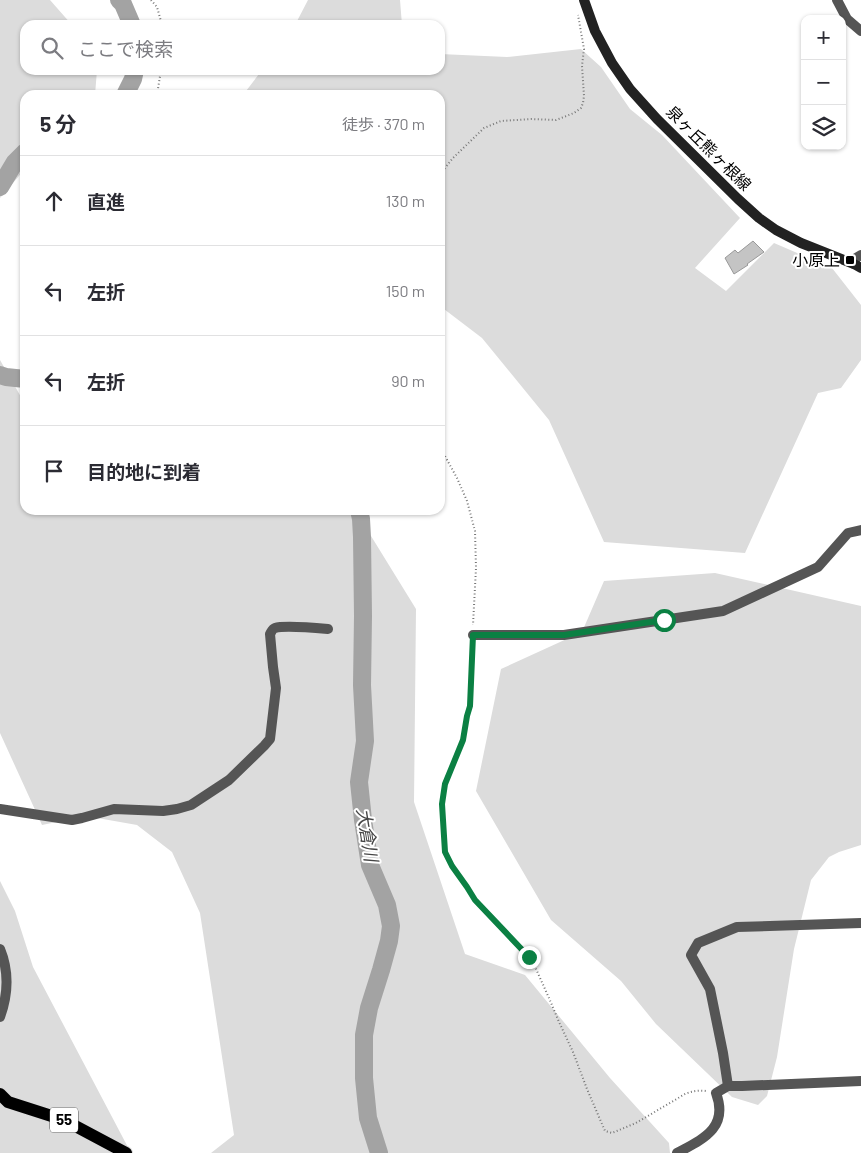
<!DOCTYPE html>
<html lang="ja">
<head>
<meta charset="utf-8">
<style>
  body { margin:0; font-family:Barlow,"Noto Sans JP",sans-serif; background:#f7f7f7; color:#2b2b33 }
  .controls { position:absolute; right:15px; top:15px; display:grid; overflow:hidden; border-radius:10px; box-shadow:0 1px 4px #0004 }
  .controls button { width:45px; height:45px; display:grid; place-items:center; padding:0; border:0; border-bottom:1px solid #e1e1e2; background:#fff; color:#2b2b33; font:25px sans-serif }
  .stop { position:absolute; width:15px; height:15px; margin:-11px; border:4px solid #0b8043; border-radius:50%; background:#fff }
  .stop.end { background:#0b8043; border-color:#fff; box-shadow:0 1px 5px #0008 }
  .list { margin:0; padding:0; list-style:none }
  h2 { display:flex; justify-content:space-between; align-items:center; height:65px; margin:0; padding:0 20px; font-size:21px }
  h2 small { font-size:16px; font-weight:400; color:#7c7c81 }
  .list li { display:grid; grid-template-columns:32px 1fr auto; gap:15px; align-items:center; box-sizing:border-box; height:90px; padding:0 20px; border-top:1px solid #e1e1e2 }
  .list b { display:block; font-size:19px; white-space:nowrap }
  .list em { font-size:16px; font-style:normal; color:#7c7c81 }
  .icon { flex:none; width:28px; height:28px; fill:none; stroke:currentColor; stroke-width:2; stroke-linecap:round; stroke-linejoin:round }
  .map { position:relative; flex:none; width:861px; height:1153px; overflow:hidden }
  .search { position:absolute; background:#fff; box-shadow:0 1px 4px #0004; left:20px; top:20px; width:425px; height:55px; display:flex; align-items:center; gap:12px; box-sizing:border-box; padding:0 18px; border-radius:15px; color:#7c7c81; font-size:19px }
  .panel { position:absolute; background:#fff; box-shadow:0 1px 4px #0004; left:20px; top:90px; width:425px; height:425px; border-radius:15px }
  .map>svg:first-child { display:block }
  .green { fill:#dcdcdc }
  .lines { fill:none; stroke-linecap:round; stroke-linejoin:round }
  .river { stroke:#a3a3a3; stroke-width:18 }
  .building { fill:#c4c4c4; stroke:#999 }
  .primary-casing { stroke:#dbdbdb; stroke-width:14 }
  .path { stroke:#777; stroke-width:2; stroke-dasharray:1 2.5; stroke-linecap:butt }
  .minor { stroke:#555; stroke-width:10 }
  .secondary { stroke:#222; stroke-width:10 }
  .primary { stroke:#000; stroke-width:12 }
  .route { stroke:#0b8043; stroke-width:6 }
  .poi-dot { fill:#000; stroke:#fff; stroke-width:2 }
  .labels { text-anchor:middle; stroke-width:4; stroke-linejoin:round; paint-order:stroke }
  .shield { fill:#fff; stroke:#4c4c4c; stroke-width:1 }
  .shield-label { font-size:15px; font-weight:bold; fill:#000 }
  .street-label { font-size:16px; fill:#000; stroke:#fff }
  .poi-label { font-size:16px; fill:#000; stroke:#fff; text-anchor:end }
  .water-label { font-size:18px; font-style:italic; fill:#444; stroke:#fff }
</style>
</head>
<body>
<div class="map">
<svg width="861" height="1153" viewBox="0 0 861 1153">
  <rect width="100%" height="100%" fill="#fff"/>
  <path class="green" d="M0,0H50L72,25H25V70H97L95,95H25V169L0,198Z
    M308,0H400L402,25H295Z
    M581,49L601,67L630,109L662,135L740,218L695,268L726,291L774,243L832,268L861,305V360L841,388L818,393L745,553L604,542L549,420L482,338L440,306V95H243L262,70H440V54L507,57Z
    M0,360L25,404V510H355L416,609L414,802L465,954L525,975L610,1078L669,1143L670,1153H211L234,1135L200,913L172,852L137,825L86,816L42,825L0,733Z
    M715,573L861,606V845L839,852L829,857L811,880L794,949L777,1057L767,1096L758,1105L732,1097L656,1024L621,981L551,920L476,791L501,669L582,632L604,581Z
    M0,881L15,911L33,967L131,1153H0Z"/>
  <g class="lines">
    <path class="river" d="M119,0L123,4L132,25
      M125,95L133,79L135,70
      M0,187L15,162L25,152
      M0,375L6,377L25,379
      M359,510L361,519L362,537L363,616L362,685L365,741L359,782L363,820L370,865L387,905L391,926L389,941L381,970L369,1008L364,1035V1078L368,1118L379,1153"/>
  </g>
  <path class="building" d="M753,241L764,252L747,264L748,265L734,274L725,258L735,250L738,253Z"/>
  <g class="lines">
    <defs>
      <path id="primary" d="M0,1094L8,1102L64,1120L126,1153"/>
    </defs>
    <use href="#primary" class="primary-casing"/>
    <path class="path" d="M151,0L157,7L162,25
      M157,95L161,70
      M440,174L453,158L484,128L501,121L531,119L556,120L574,113L581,108L583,103L584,96L582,66L584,49L578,15
      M440,447L457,478L467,501L475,531L476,568L473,625
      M473,645L470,705L467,716L463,740L445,784L442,804L445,852L452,866L467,887L475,900L532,960L549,998L559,1022L573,1052L587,1089L605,1131L612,1133L636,1123L685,1094C692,1091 699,1090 706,1091"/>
    <path class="minor" d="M837,0L847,19L861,31
      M854,264L856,258L861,255
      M473,635H564L723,611L818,567L848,533L861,530
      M0,809L72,820L82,818L114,809L163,811L177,809L191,805L229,780L264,746L270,739L276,688L273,667L270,634C272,631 272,629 275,628C284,625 317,628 328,629
      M0,949C9,971 8,995 0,1017
      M728,1086L723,1053L710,989L691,955L698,943L737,927L861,923
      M677,1153C703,1139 729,1128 716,1093L728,1086H742L861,1081"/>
    <path class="secondary" d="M584,0L595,31L612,63L630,89L657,119L738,199L759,218L776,230L801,243L854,264L861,268"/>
    <use href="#primary" class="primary"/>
  </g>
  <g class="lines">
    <path class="route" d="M529,957L475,900L467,887L452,866L445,852L442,804L445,784L463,740L467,716L470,706L473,635H564L664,620"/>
  </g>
  <rect class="poi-dot" x="845" y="255" width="10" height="10" rx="2.5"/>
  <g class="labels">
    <rect class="shield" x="50" y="1107.5" width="28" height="25" rx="4"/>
    <g class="shield-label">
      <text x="64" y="1125">55</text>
    </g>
    <g class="street-label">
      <text transform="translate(709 148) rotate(45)" y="6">泉ヶ丘熊ヶ根線</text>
    </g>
    <g class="poi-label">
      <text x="840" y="266">小原上</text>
    </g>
    <g class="water-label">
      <text transform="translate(367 835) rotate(81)" y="6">大倉川</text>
    </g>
  </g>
</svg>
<div class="controls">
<button>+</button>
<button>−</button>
<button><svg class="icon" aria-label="layers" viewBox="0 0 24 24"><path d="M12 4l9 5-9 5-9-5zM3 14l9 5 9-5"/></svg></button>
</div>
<div class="stop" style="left:664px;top:620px"></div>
<div class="stop end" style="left:529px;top:957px"></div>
<div class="search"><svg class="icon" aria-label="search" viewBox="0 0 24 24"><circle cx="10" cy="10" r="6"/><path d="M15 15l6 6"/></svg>ここで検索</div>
<section class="panel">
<h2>5 分<small>徒歩 · 370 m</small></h2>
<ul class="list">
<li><svg class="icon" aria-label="ahead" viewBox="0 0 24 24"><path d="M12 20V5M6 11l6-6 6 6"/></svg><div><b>直進</b></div><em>130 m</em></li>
<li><svg class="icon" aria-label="left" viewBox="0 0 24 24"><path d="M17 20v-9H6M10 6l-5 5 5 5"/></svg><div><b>左折</b></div><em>150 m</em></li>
<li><svg class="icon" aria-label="left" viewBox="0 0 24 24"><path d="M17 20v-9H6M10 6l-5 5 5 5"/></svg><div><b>左折</b></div><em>90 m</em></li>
<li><svg class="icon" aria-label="arrive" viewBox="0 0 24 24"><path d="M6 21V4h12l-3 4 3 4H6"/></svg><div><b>目的地に到着</b></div></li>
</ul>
</section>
</div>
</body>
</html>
